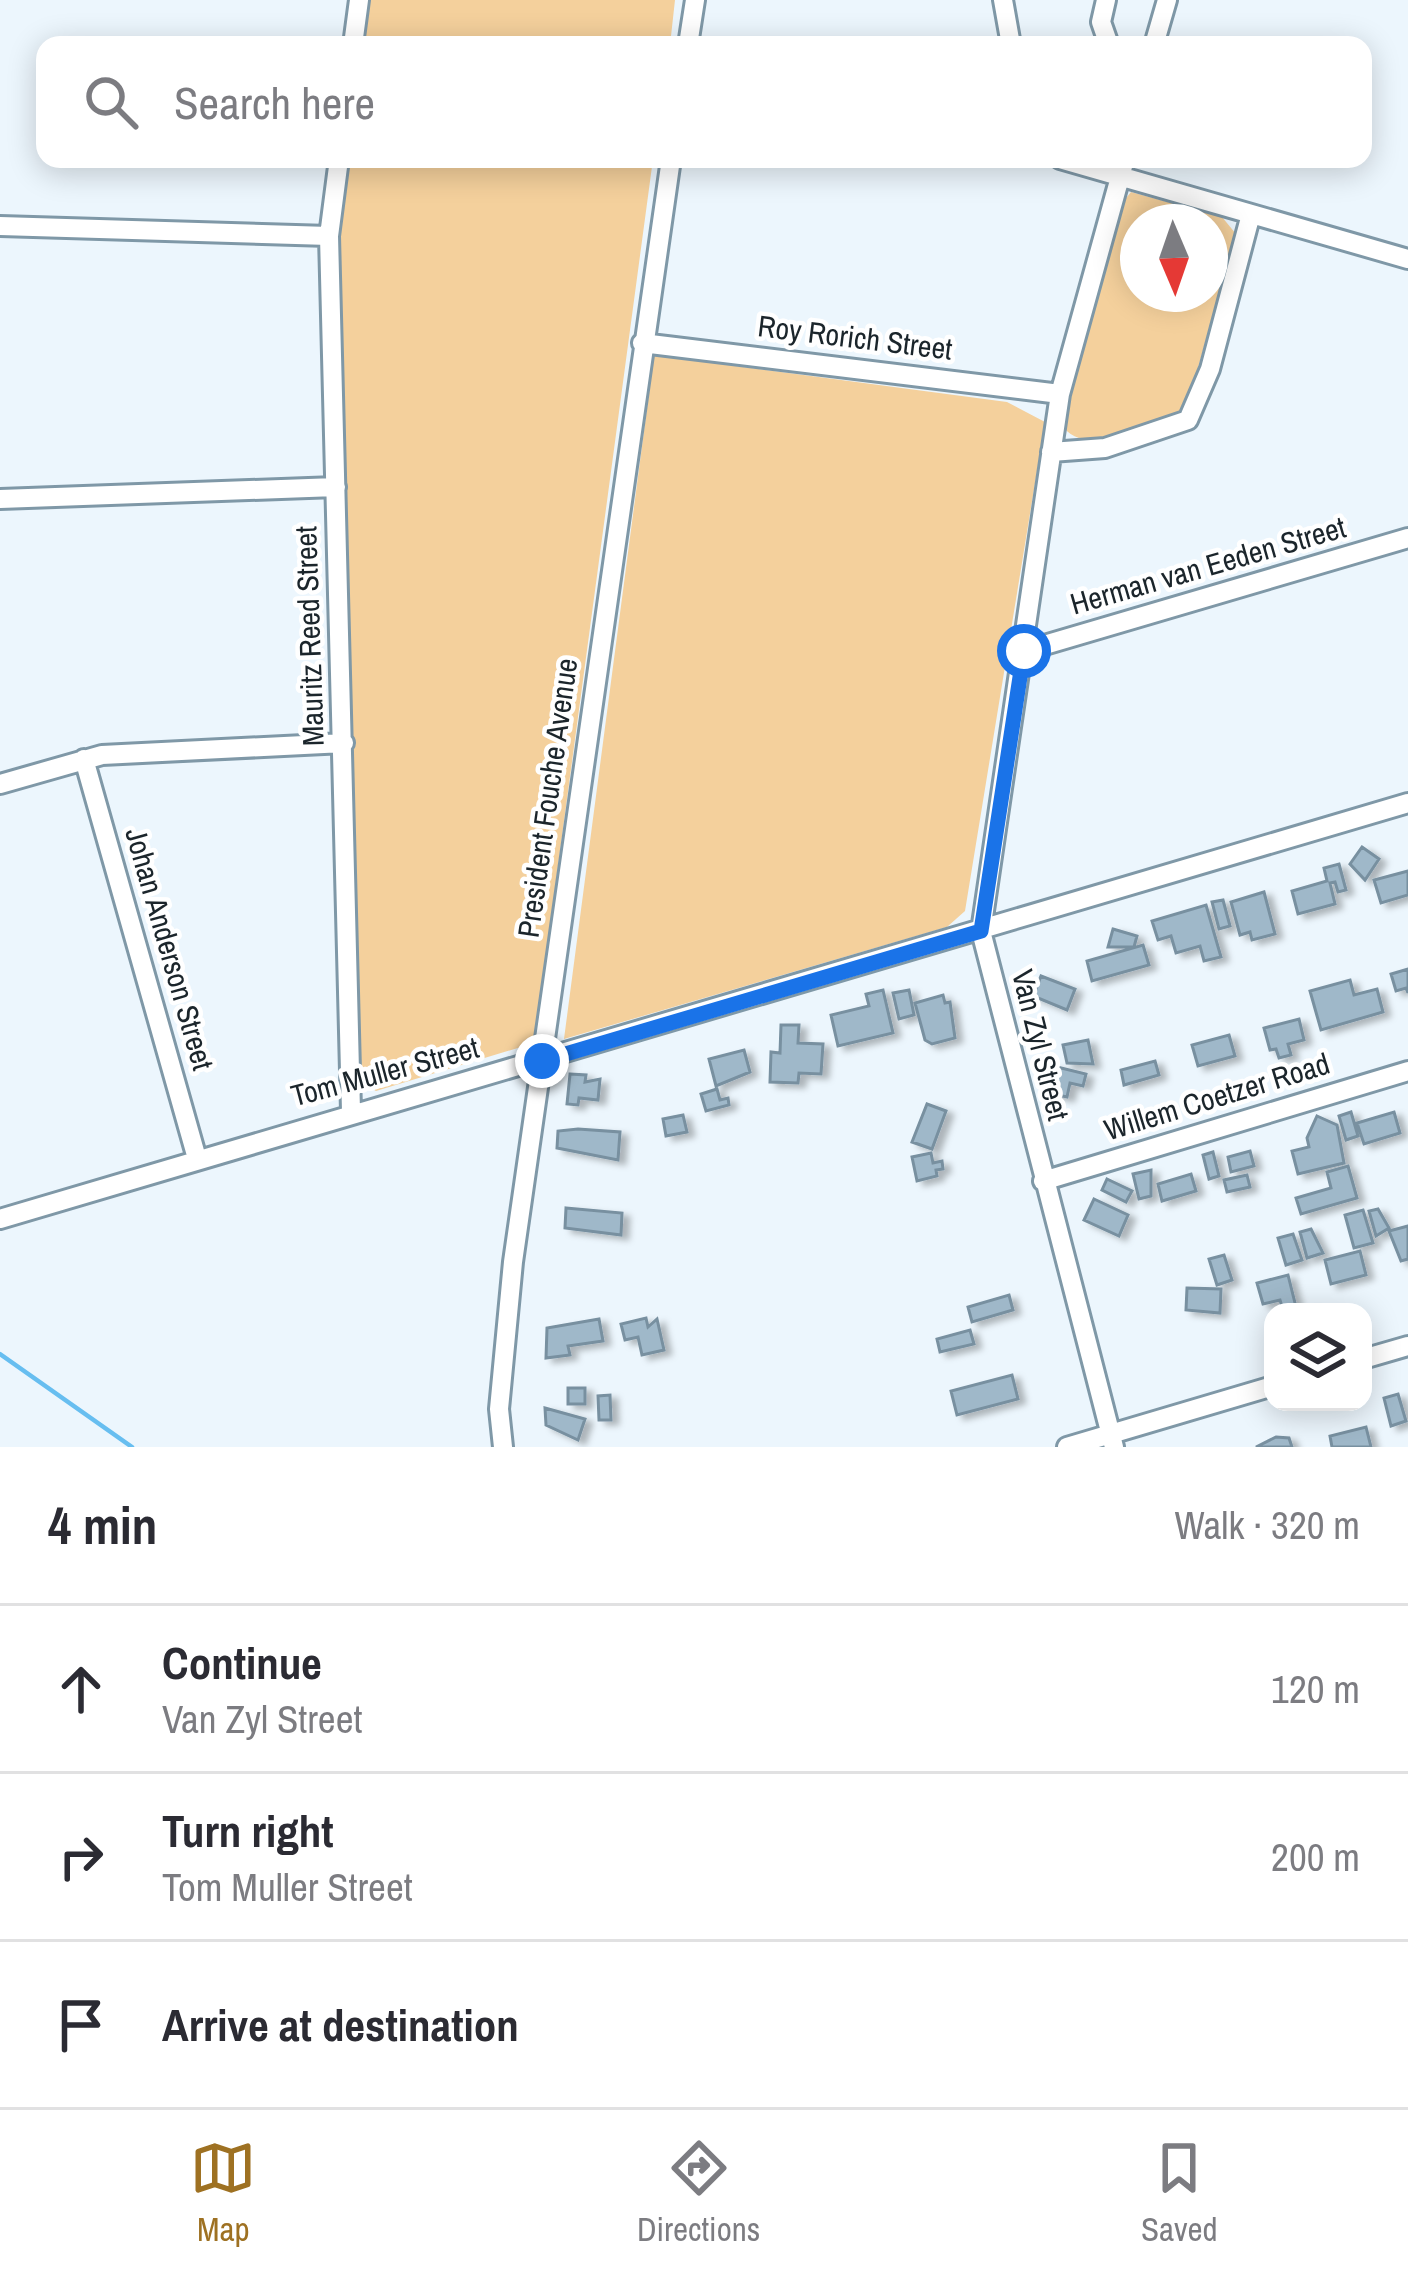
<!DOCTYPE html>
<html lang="en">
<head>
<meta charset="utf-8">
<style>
  body { margin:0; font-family:"Archivo Narrow",sans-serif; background:#f2f2f3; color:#2b2b33 }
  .controls { position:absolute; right:36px; bottom:36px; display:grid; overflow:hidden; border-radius:24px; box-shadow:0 6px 30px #0003 }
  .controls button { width:108px; height:108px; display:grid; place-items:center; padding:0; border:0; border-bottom:3px solid #e1e1e2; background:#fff; color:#2b2b33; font:60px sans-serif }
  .compass { position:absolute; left:1120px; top:204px; width:108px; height:108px; border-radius:50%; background:#fff; box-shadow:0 6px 30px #0003; rotate:178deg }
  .stop { position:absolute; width:36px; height:36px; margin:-27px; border:9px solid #1a73e8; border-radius:50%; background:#fff }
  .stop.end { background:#1a73e8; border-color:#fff; box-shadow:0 3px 12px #0008 }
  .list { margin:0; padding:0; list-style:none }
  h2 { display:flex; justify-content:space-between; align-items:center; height:156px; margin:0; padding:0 48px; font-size:51px }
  h2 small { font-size:39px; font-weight:400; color:#7c7c81 }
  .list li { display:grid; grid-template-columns:78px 1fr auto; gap:36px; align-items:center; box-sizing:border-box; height:168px; padding:0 48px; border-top:3px solid #e1e1e2 }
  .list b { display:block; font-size:45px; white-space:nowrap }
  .list p { margin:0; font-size:39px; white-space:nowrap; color:#7c7c81 }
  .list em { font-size:39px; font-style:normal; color:#7c7c81 }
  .icon { flex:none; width:66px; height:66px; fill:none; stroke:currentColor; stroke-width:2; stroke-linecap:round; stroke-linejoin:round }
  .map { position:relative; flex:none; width:1408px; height:1447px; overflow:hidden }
  .search { position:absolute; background:#fff; box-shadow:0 6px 30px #0003; left:36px; right:36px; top:36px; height:132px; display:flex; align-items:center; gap:30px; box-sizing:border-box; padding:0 42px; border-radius:24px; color:#7c7c81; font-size:45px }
  .sheet { height:660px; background:#fff }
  nav { display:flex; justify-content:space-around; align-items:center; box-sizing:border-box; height:168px; border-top:3px solid #e1e1e2; background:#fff; font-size:33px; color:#7c7c81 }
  nav a { display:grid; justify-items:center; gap:6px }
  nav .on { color:#9e7122 }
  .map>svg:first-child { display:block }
  .green { fill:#f4d09c; fill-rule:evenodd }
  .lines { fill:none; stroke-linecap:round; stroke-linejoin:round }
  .stream { stroke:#67bef0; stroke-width:4.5 }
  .building { fill:#9fb8c9; stroke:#7890a0; stroke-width:3; filter:url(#shadow) }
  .minor-casing { stroke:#7f98a7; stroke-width:24 }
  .minor { stroke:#fff; stroke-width:18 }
  .route { stroke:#1a73e8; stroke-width:15 }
  .labels { text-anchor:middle; stroke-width:9; stroke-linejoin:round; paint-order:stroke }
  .street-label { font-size:30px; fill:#1b252b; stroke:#fff }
</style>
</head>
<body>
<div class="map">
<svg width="1408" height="1447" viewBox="0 0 1408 1447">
  <defs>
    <filter id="shadow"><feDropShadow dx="7" dy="4" stdDeviation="3" flood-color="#0004"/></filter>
  </defs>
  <rect width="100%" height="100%" fill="#ecf6fd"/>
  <path class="green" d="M365,0H675L670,45H360Z
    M347,159H653L535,1037L521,1047L376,1091L359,1081L337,243Z
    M1131,192L1222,217L1236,234L1186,410C1162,431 1088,457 1064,428L1068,391L1122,203ZM1138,222H1210V294H1138Z
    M654,355L1007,402L1045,422L965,911L947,927L564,1039Z"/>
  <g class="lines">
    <path class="stream" d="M0,1354L132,1447"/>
  </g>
  <path class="building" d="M1362,847L1379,859L1365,880L1350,864Z
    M1339,864L1346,890L1338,892L1335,882L1330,883L1335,904L1298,914L1292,891L1327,881L1324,868Z
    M1408,871V895L1381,903L1374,880Z
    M1264,892L1275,934L1252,940L1250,932L1240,935L1231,902Z
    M1223,900L1230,926L1219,929L1212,902Z
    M1206,905L1221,957L1204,961L1200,946L1176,953L1171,936L1158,940L1152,921Z
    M1113,929L1137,936L1134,947H1108Z
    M1143,945L1149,965L1092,981L1087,961Z
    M1408,969V993L1406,988L1396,991L1391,974Z
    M1041,976L1075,989L1067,1010L1033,996Z
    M1350,980L1354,995L1377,989L1383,1012L1321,1030L1310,991Z
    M883,990L893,1033L838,1046L831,1015L869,1006L866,994Z
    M909,990L914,1015L899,1019L893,993Z
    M943,995L945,1003L950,1002L955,1038L932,1044L925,1040L915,1003Z
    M1299,1019L1304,1040L1288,1044L1291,1055L1279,1058L1276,1049L1270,1050L1264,1028Z
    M781,1025H799L798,1043L823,1044L821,1074L799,1073L798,1083L770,1082L771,1052L780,1053Z
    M1229,1035L1235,1056L1198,1066L1192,1045Z
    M1088,1040L1093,1064L1067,1063L1063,1045Z
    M744,1050L750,1072L716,1086L709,1059Z
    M1155,1061L1159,1075L1124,1085L1121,1070Z
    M1053,1066L1086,1074L1083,1086L1070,1083L1067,1097L1048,1093Z
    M570,1074L586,1075L585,1082L600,1079L598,1100L579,1098L578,1105L567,1104Z
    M717,1089L720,1100L728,1098L729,1105L706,1111L701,1094Z
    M927,1104L946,1111L932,1149L912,1142Z
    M1351,1112L1358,1136L1346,1140L1339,1116Z
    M1394,1112L1400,1133L1364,1144L1357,1123Z
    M683,1115L687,1132L666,1136L663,1119Z
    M1317,1116L1337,1125L1344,1163L1298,1174L1292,1151L1309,1147L1307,1138Z
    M578,1129L620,1132L618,1160L557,1148L558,1131Z
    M1250,1151L1254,1166L1231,1172L1228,1157Z
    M1213,1152L1219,1176L1209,1179L1203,1155Z
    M931,1153L933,1163L942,1161L943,1169L936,1170L937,1176L917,1181L912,1157Z
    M1348,1166L1357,1198L1301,1214L1296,1198L1331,1188L1327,1172Z
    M1151,1170V1196L1139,1199L1133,1174Z
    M1191,1174L1196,1191L1162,1201L1158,1184Z
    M1247,1175L1250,1187L1227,1192L1224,1180Z
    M1107,1179L1132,1191L1126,1202L1102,1190Z
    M1094,1199L1128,1215L1119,1236L1084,1220Z
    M566,1208L622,1213L621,1235L565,1228Z
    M1378,1209L1389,1228L1376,1236L1369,1211Z
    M1363,1210L1373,1243L1354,1248L1345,1215Z
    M1408,1226V1259L1401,1261L1389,1231Z
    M1311,1229L1323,1253L1307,1258L1300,1232Z
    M1293,1234L1302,1260L1286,1265L1278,1238Z
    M1360,1251L1366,1275L1331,1284L1325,1260Z
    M1224,1255L1232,1280L1217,1285L1209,1259Z
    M1288,1275L1296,1307L1283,1310L1280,1300L1263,1304L1257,1283Z
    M1187,1288L1221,1289L1220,1313L1186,1310Z
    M1009,1295L1013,1310L972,1322L968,1307Z
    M646,1318L648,1327L657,1319L664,1350L642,1355L638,1337L625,1340L621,1324Z
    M599,1319L603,1341L568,1346L570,1355L546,1358L547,1328Z
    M970,1330L974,1344L940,1352L937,1339Z
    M1012,1375L1018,1399L957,1415L951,1391Z
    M568,1388H585V1404H568Z
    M1398,1394L1406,1421L1391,1426L1384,1398Z
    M610,1395L611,1420H599L598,1396Z
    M545,1408L585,1419L578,1440L546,1425Z
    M1366,1427L1371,1447H1332L1330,1436Z
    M1276,1437L1289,1438L1292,1447H1256Z"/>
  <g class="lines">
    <defs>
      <path id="minor" d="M1003,0L1011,45
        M1106,0L1101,22L1109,45
        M353,45L359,0
        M688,45L695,0
        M1154,45L1167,0
        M339,159L329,236L351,1111
        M1060,159L1408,259
        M0,226L329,236
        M642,343L1060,394
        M1051,452L1105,448L1188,420L1210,369L1251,214
        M0,499L336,487
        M1024,651L1408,538
        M84,759L196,1155
        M0,784L102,755L344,743
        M1043,1181L1408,1071
        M0,1219C468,1077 939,943 1408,803
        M1363,1359L1408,1346
        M503,1447L499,1409L513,1262L671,159
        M1067,1447L1273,1386
        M1114,1447L981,931L1060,394L1125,159"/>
    </defs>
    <use href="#minor" class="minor-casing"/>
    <use href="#minor" class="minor"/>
  </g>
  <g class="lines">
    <path class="route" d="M542,1061L981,931L1024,651"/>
  </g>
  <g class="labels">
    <g class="street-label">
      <text transform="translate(855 338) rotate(7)" y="10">Roy Rorich Street</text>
      <text transform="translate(1208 566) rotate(-16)" y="10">Herman van Eeden Street</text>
      <text transform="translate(310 636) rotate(-92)" y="10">Mauritz Reed Street</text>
      <text transform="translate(548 798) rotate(-82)" y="10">President Fouche Avenue</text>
      <text transform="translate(169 949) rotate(74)" y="10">Johan Anderson Street</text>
      <text transform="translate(1040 1045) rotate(76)" y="10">Van Zyl Street</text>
      <text transform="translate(385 1072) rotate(-15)" y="10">Tom Muller Street</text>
      <text transform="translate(1217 1097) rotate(-17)" y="10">Willem Coetzer Road</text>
    </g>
  </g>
</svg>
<div class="controls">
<button><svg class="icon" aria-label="layers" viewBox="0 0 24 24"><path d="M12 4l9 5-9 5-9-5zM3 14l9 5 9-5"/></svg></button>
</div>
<svg class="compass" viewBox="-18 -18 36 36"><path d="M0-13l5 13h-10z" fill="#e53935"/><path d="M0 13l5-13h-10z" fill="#7c7c81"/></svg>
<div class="stop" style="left:1024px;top:651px"></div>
<div class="stop end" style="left:542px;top:1061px"></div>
<div class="search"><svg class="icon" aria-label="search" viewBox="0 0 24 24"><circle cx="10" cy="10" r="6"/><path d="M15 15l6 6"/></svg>Search here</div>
</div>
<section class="sheet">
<h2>4 min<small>Walk · 320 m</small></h2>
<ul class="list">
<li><svg class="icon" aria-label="ahead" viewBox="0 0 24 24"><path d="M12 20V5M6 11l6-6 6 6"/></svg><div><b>Continue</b><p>Van Zyl Street</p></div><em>120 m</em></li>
<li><svg class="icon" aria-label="right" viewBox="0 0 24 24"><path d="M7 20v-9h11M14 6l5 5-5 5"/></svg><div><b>Turn right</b><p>Tom Muller Street</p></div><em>200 m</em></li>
<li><svg class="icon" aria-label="arrive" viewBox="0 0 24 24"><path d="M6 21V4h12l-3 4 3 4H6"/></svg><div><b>Arrive at destination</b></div></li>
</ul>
</section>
<nav>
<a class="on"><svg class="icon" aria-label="map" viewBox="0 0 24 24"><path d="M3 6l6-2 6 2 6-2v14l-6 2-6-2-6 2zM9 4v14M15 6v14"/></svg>Map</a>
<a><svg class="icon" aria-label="directions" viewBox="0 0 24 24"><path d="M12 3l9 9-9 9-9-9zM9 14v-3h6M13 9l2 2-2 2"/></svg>Directions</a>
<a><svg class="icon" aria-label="saved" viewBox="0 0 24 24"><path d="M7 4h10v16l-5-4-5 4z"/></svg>Saved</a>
</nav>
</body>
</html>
